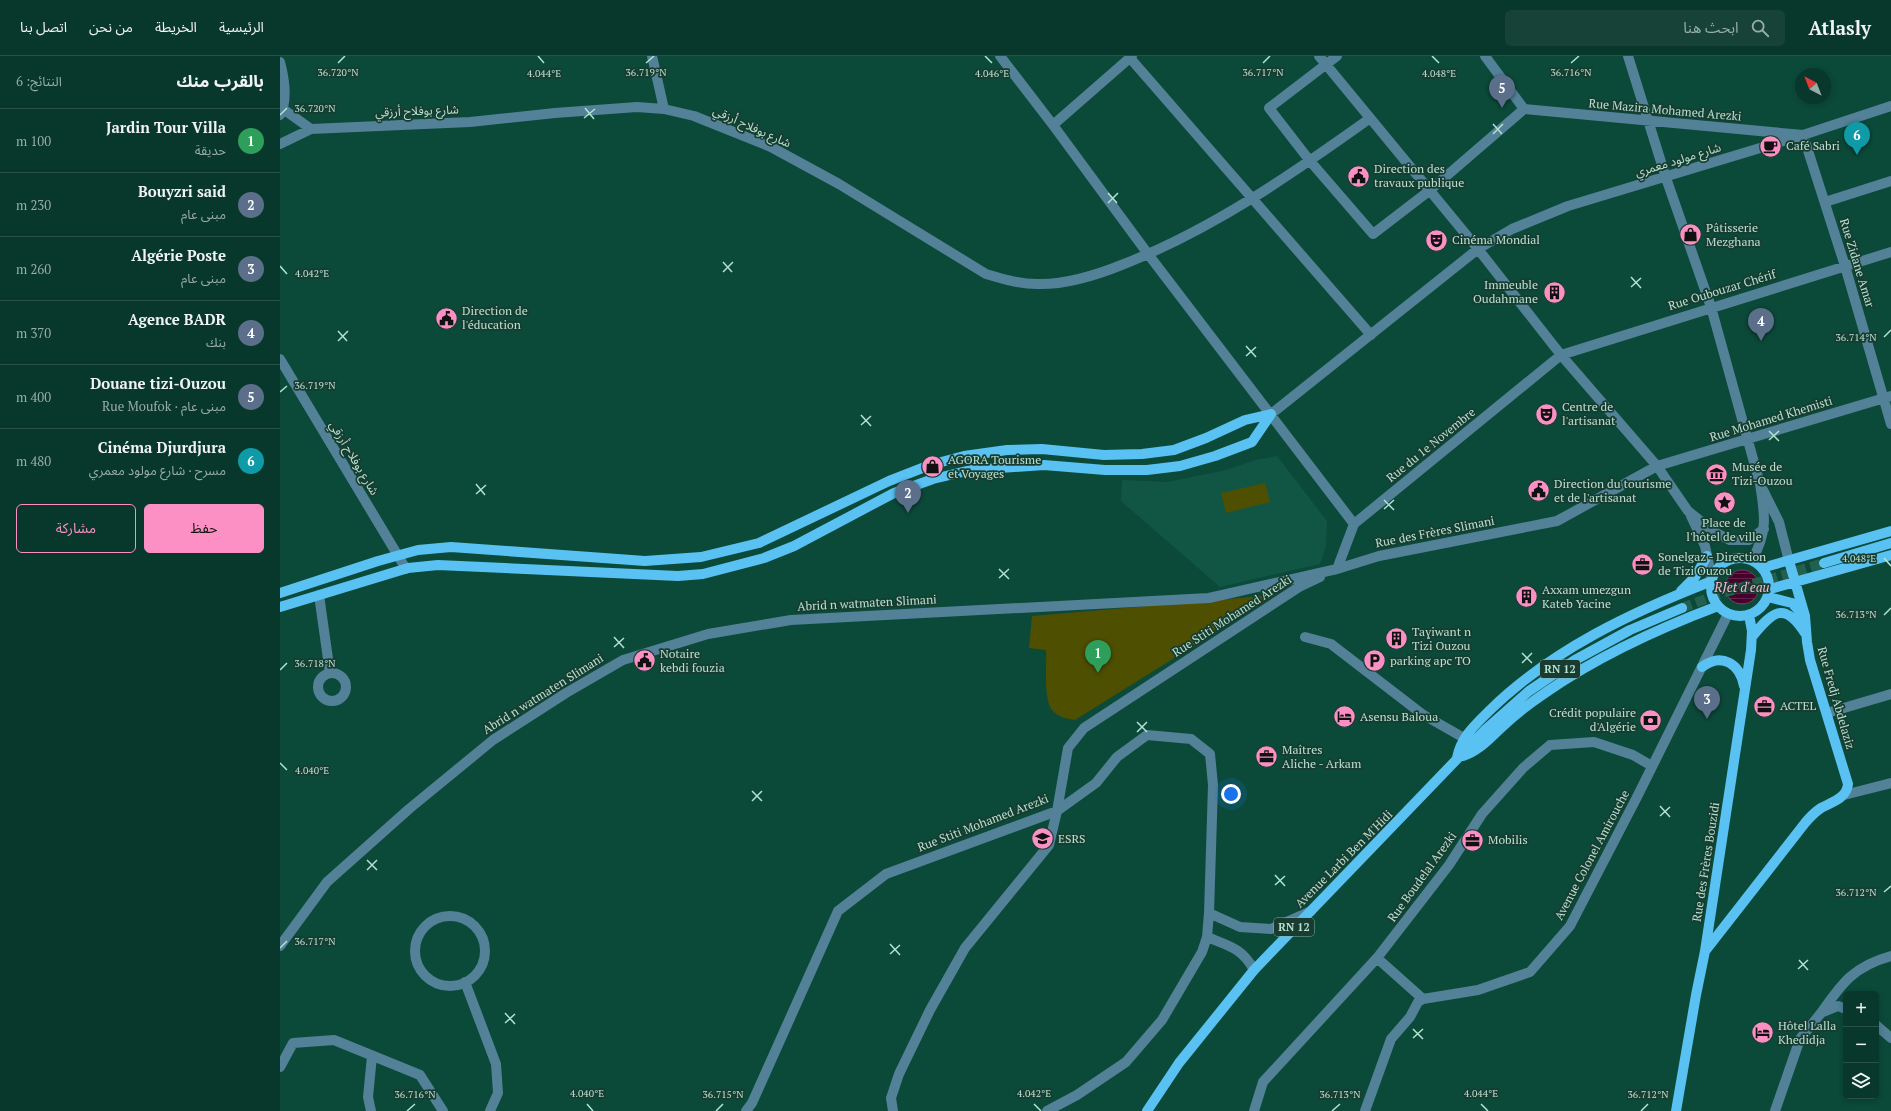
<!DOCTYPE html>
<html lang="ar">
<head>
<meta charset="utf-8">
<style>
  body { margin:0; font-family:"PT Serif","Noto Sans Arabic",serif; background:#164237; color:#f1f3f6; direction:rtl }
  .controls { position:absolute; right:12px; bottom:12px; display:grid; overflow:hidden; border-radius:6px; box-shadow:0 2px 6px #0003 }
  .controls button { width:36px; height:36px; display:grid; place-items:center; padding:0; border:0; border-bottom:1px solid #295147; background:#08372b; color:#f1f3f6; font:20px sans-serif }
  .compass { position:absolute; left:1515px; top:12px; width:36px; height:36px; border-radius:50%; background:#08372b; box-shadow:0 2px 6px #0003; rotate:318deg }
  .you { position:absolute; left:951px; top:738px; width:14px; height:14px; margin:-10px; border:3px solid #fff; border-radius:50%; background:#1a73e8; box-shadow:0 0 0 6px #1a73e833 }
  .badge { display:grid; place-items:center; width:26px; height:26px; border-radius:50%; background:#fc8fc3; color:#fff; font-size:13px; font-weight:700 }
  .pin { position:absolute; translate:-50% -33px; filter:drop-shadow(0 1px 2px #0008) }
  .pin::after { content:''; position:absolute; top:21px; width:14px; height:12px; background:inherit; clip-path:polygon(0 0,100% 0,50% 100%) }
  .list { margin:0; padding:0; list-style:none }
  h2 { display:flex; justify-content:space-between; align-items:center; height:52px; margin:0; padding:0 16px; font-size:17px }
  h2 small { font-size:13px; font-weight:400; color:#98aca9 }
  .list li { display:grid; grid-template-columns:26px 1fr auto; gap:12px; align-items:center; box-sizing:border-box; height:64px; padding:0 16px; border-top:1px solid #295147 }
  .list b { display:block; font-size:15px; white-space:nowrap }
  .list p { margin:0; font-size:13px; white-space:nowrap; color:#98aca9 }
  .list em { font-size:13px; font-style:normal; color:#98aca9 }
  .actions { display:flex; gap:8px; padding:12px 16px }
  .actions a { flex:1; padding:9px 0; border:1px solid #fc8fc3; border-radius:6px; text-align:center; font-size:14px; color:#fc8fc3 }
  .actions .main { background:#fc8fc3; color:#111 }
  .icon { flex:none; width:22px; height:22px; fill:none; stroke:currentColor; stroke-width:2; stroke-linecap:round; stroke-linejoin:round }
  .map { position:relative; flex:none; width:1611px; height:1055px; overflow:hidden; direction:ltr }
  header { display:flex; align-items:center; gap:24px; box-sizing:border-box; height:56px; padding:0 20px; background:#08372b; border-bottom:1px solid #295147 }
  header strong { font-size:19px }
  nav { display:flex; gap:22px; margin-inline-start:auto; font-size:14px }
  .search { width:280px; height:36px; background:#164237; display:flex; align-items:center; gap:10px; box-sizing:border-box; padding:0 14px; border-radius:6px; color:#98aca9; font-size:15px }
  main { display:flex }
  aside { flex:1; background:#08372b }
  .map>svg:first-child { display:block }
  .built { fill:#115645 }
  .green { fill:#4e4f00 }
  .water { fill:url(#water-rules); stroke:#6a445e }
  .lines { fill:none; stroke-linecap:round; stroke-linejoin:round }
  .major-tunnel { stroke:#246050; stroke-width:10; stroke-dasharray:10 5; stroke-linecap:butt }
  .minor { stroke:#528198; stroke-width:10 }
  .major { stroke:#59c2f2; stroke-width:10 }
  .ticks { fill:none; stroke:#b3e2d1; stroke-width:1.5 }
  .labels { text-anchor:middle; stroke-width:3.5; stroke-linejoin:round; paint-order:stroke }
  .shield { fill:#193b30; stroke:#85b0a1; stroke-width:1 }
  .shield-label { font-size:11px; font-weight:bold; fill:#b3e2d1 }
  .street-label { font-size:12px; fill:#b3e2d1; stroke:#193b30 }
  .poi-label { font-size:12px; fill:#b3e2d1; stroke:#193b30; text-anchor:start }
  .water-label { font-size:13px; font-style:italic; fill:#f0bbd2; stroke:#193b30 }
  .ticks-label { font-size:10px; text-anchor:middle; fill:#b3e2d1; stroke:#193b30; stroke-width:3.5; stroke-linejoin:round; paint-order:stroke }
</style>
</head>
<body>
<header>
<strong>Atlasly</strong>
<div class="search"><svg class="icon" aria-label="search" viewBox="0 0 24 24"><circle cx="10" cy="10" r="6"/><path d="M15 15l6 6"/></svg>ابحث هنا</div>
<nav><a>الرئيسية</a><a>الخريطة</a><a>من نحن</a><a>اتصل بنا</a></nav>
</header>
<main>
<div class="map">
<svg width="1611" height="1055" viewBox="0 0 1611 1055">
  <defs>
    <pattern id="water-rules" width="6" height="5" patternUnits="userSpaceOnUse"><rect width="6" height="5" fill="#4a002d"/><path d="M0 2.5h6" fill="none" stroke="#62254a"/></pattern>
  </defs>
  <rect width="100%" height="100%" fill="#0b4939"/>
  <path class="built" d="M997,400L1047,465L1046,489L1040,508L940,531L841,445L842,424L887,426L946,414L975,404Z"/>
  <path class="green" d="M985,427L990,446L946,457L941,437Z
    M995,539L795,664C787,663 778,661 772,654C763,643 767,608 766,594L749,592L752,560Z"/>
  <path class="water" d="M1445 531a17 17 0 1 1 34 0a17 17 0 1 1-34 0Z"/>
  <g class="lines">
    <path class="major-tunnel" d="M1402,552L1436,539L1544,507"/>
    <path class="minor" d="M372,0L384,53
      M720,0L773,69L868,198L1074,468
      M1039,0L1198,193L1281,299L1377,410L1408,455L1434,476L1450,484H1469L1484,473
      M1057,0L989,52L1030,105L1093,178L1149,135L1244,53
      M1205,0L1244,53
      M1348,0L1386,122L1431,251L1480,428C1485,459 1488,476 1472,504
      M850,2L1091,279
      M0,6C4,21 8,44 0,59
      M1244,53L1523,79L1565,210L1611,368
      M773,69L852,0
      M31,73L190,66L275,57L357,51L384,53L414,60L491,91L559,128L706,218C723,223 739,228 757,228C787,229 817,219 844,208C933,173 1012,118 1089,63
      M0,88L31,73L3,53
      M1545,146L1611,125
      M0,303L126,513
      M991,358L1198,193L1232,173L1288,150L1523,79L1611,50
      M1483,434L1499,466L1509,505
      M1411,460L1425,490L1432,523
      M1057,513L1074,468L1281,299L1611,196
      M39,539L50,617
      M1025,581L1051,588L1142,658L1184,682
      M38 631a14 14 0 1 1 28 0a14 14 0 1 1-28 0Z
      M1547,657L1611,638
      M1564,739L1611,727
      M929,857L960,871L991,873L1031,855
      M135 895a35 35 0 1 1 70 0a35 35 0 1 1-70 0Z
      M927,881C949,890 962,892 974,914
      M0,890L47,826L129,753L213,684L286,637L343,604L428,578L511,564L929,542L1057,513L1099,500L1277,465L1377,410L1611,340
      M1097,902L1143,943
      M185,926L216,1008L218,1037L210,1055
      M1541,957C1562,927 1574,910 1611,900
      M1596,969L1611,982
      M0,1011L13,987L54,984L140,1019L163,1055
      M91,1055L88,1041L92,1000
      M466,1055L472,1047L558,855L606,818L777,755L788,692L804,672L1019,531L1040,521
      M613,1055L611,1042L619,1018L650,954L685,892L769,789L777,755L816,727L837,701L867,679L911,683L930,698L933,729L929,857L927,881L922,896L882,964L846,1006L797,1039L767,1055
      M974,1055L983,1026L1097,902L1169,809L1202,758L1243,712L1270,689L1314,686L1353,699L1372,710
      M1085,1055L1111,983L1130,961L1138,946L1143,943L1198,934L1250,916L1290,870L1357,741L1448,558
      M1495,1055L1520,983L1541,957L1558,950L1566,953"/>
    <path class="major" d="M1431 531a29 29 0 1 1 58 0a29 29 0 1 1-58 0Z
      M1544,507L1611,487
      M1482,512L1611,475
      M1490,533L1611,499
      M1401,535L1415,521L1427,500
      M0,537L98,505L138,494L171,491L365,505L421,501L479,487L609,425L650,409L684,400L727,394L762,393L824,399L862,398L894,394L926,382L965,364L991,358
      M1488,541L1512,547L1523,559
      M0,551L128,512L158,509L398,520L423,518L484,502L514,490L614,437L653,423L691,414L764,409L825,414H867L900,410L935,400L972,386L991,358
      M1472,581C1492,556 1504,544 1525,577
      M1422,611C1442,596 1460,608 1464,630
      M1183,700C1199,695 1210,682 1222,671C1235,659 1250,647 1265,637C1318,600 1377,573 1438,550
      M1177,702C1181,681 1195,669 1209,655C1271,594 1352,556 1432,525
      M1426,894L1525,767C1530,761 1535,756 1541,752C1552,746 1567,742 1568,728L1530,604L1527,586L1525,560L1509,505
      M867,1055L899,1007L974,914L1205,674L1249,635L1295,604L1350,574L1402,552
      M1396,1055L1416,939L1425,895L1471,594L1472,575L1469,559"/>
  </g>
  <path class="ticks" d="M258,0L264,7M705,0L712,7M1152,0L1159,7M58,7L65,0M366,7L374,0M983,7L990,0M1291,7L1299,0M305,52L314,63M0,59L7,52M304,62L315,53M1213,68L1222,78M1213,78L1223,68M828,137L837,147M828,147L838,137M443,206L452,216M0,210L7,218M443,216L453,206M1351,221L1361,232M1351,231L1361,222M58,275L67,285M1604,281L1611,274M58,285L68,275M966,290L976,301M966,300L976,291M0,336L7,330M581,359L591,370M581,369L591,360M1489,375L1499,385M1489,384L1499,375M196,428L205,439M196,438L206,429M1104,444L1114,454M1104,453L1114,444M1604,502L1611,510M719,513L729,523M719,522L729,513M1604,559L1611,552M334,581L344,592M334,591L344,582M1242,597L1252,607M1242,607L1252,597M0,614L7,607M857,666L867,676M857,676L867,666M0,707L7,714M472,735L482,745M472,745L482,735M1380,750L1390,761M1380,760L1390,751M87,804L97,814M87,814L97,804M995,819L1005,830M995,829L1005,820M1604,836L1611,830M610,888L620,899M0,892L7,885M610,898L620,889M1519,904L1528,914M1518,913L1528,904M225,957L235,968M225,967L235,958M1133,973L1143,983M1133,982L1143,973M307,1048L313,1055M754,1048L761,1055M1201,1048L1208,1055M127,1055L135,1048M436,1055L443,1048M1052,1055L1060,1048M1361,1055L1368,1048"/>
  <defs>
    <symbol id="cafe-disc" viewBox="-11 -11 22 22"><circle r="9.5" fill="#fc8fc3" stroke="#193b30"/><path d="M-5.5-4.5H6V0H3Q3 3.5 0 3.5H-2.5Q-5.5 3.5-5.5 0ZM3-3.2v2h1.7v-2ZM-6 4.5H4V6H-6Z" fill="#111"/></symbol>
    <symbol id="civic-disc" viewBox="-11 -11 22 22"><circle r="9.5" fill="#fc8fc3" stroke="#193b30"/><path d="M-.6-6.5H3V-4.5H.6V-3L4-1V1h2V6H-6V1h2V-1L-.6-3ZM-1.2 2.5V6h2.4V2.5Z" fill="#111"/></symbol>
    <symbol id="shop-disc" viewBox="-11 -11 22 22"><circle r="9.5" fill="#fc8fc3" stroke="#193b30"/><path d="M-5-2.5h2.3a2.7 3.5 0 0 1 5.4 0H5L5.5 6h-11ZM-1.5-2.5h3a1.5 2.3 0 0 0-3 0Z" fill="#111"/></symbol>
    <symbol id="theatre-disc" viewBox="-11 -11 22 22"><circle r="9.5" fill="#fc8fc3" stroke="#193b30"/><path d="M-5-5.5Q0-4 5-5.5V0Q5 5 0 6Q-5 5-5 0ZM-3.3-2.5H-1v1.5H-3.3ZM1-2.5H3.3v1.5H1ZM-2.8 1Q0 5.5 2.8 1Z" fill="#111"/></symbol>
    <symbol id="building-disc" viewBox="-11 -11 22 22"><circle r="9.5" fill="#fc8fc3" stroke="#193b30"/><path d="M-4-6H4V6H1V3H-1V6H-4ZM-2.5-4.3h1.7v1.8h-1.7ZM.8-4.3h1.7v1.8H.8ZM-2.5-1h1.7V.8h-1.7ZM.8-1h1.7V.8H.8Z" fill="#111"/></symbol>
    <symbol id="museum-disc" viewBox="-11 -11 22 22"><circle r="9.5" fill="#fc8fc3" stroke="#193b30"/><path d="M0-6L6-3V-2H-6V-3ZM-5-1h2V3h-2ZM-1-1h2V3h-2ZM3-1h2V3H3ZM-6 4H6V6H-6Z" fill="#111"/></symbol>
    <symbol id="sight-disc" viewBox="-11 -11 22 22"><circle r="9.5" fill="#fc8fc3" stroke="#193b30"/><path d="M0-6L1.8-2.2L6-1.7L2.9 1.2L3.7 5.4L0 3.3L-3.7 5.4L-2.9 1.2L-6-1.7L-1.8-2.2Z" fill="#111"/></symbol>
    <symbol id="office-disc" viewBox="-11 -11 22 22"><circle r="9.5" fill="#fc8fc3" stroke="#193b30"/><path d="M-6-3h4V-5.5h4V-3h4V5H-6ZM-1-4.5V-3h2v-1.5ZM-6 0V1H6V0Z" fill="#111"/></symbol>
    <symbol id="parking-disc" viewBox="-11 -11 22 22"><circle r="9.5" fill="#fc8fc3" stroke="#193b30"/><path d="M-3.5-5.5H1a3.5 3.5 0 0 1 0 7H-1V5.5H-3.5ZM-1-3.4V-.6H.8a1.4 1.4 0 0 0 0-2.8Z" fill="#111"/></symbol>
    <symbol id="hotel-disc" viewBox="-11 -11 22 22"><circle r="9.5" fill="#fc8fc3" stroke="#193b30"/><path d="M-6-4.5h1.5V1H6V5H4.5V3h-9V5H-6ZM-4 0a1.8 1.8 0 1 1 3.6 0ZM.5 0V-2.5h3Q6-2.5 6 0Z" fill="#111"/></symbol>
    <symbol id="bank-disc" viewBox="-11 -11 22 22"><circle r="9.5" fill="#fc8fc3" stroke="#193b30"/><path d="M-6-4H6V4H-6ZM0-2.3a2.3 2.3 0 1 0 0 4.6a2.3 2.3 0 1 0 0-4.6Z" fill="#111"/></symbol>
    <symbol id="school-disc" viewBox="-11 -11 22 22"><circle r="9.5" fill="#fc8fc3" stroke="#193b30"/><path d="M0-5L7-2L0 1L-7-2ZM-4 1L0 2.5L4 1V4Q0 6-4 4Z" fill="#111"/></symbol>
  </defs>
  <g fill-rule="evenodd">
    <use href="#cafe-disc" x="1478" y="78" width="25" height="25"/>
    <use href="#civic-disc" x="1066" y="108" width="25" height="25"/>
    <use href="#shop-disc" x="1398" y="166" width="25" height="25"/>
    <use href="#theatre-disc" x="1144" y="172" width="25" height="25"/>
    <use href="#building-disc" x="1262" y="224" width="25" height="25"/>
    <use href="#civic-disc" x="154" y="250" width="25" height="25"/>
    <use href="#theatre-disc" x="1254" y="346" width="25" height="25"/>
    <use href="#shop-disc" x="640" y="398" width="25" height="25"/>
    <use href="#museum-disc" x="1424" y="406" width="25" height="25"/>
    <use href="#civic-disc" x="1246" y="422" width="25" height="25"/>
    <use href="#sight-disc" x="1432" y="434" width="25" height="25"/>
    <use href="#office-disc" x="1350" y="496" width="25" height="25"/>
    <use href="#building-disc" x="1234" y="528" width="25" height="25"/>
    <use href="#building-disc" x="1104" y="570" width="25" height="25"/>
    <use href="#civic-disc" x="352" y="592" width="25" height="25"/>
    <use href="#parking-disc" x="1082" y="592" width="25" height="25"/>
    <use href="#office-disc" x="1472" y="638" width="25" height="25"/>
    <use href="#hotel-disc" x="1052" y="648" width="25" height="25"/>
    <use href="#bank-disc" x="1358" y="652" width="25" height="25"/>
    <use href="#office-disc" x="974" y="688" width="25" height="25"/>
    <use href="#school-disc" x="750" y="770" width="25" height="25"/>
    <use href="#office-disc" x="1180" y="772" width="25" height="25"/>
    <use href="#hotel-disc" x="1470" y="964" width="25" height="25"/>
  </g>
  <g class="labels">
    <g class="shield">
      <rect x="1260" y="604" width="40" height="18" rx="3"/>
      <rect x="994" y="862" width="40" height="18" rx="3"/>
    </g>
    <g class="shield-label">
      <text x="1280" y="617">RN 12</text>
      <text x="1014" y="875">RN 12</text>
    </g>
    <g class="street-label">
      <text transform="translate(1385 54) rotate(5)" y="4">Rue Mazira Mohamed Arezki</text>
      <text transform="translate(137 55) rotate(-2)" y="4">شارع بوفلاح أرزقي</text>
      <text transform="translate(472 71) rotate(24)" y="4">شارع بوفلاح أرزقي</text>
      <text transform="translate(1398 104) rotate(-17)" y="4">شارع مولود معمري</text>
      <text transform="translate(1577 207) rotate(73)" y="4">Rue Zidane Amar</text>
      <text transform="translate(1442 234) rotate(-17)" y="4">Rue Oubouzar Chérif</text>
      <text transform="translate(1491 363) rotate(-17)" y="4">Rue Mohamed Khemisti</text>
      <text transform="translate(1151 389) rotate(-39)" y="4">Rue du 1e Novembre</text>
      <text transform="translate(74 402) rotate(59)" y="4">شارع بوفلاح أرزقي</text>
      <text transform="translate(1155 476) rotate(-11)" y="4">Rue des Frères Slimani</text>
      <text transform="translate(587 547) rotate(-3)" y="4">Abrid n watmaten Slimani</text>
      <text transform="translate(952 560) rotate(-33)" y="4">Rue Stiti Mohamed Arezki</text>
      <text transform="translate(263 638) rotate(-32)" y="4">Abrid n watmaten Slimani</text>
      <text transform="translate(1556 642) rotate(74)" y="4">Rue Fredj Abdelaziz</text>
      <text transform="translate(703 767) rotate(-21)" y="4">Rue Stiti Mohamed Arezki</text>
      <text transform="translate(1312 799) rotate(-62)" y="4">Avenue Colonel Amirouche</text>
      <text transform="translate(1064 803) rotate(-45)" y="4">Avenue Larbi Ben M'Hidi</text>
      <text transform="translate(1426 806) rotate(-81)" y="4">Rue des Frères Bouzidi</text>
      <text transform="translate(1142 821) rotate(-54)" y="4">Rue Boudelal Arezki</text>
    </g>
    <g class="poi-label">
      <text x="1506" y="94">Café Sabri</text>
      <text x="1094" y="117">Direction des<tspan x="1094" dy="14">travaux publique</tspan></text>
      <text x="1426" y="176">Pâtisserie<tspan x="1426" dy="14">Mezghana</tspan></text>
      <text x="1172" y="188">Cinéma Mondial</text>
      <text x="1258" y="233" text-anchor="end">Immeuble<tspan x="1258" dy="14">Oudahmane</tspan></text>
      <text x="182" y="259">Direction de<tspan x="182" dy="14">l'éducation</tspan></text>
      <text x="1282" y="355">Centre de<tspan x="1282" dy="14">l'artisanat</tspan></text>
      <text x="668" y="408">AGORA Tourisme<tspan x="668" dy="14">et Voyages</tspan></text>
      <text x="1452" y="415">Musée de<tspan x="1452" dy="14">Tizi-Ouzou</tspan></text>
      <text x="1274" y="432">Direction du tourisme<tspan x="1274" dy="14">et de l'artisanat</tspan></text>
      <text x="1444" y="471" text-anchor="middle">Place de<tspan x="1444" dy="14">l'hôtel de ville</tspan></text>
      <text x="1378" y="505">Sonelgaz - Direction<tspan x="1378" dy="14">de Tizi Ouzou</tspan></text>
      <text x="1262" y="538">Axxam umezgun<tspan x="1262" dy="14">Kateb Yacine</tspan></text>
      <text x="1132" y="580">Taɣiwant n<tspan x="1132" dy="14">Tizi Ouzou</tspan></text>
      <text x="380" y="602">Notaire<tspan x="380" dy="14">kebdi fouzia</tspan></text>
      <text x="1110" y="609">parking apc TO</text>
      <text x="1500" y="654">ACTEL</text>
      <text x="1356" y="661" text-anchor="end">Crédit populaire<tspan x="1356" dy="14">d'Algérie</tspan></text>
      <text x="1080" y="665">Asensu Baloua</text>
      <text x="1002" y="698">Maîtres<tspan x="1002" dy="14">Aliche - Arkam</tspan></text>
      <text x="778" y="787">ESRS</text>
      <text x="1208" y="788">Mobilis</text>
      <text x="1498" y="974">Hôtel Lalla<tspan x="1498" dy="14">Khedidja</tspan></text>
    </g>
    <g class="water-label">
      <text x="1462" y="536">RJet d'eau</text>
    </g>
  </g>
  <g class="ticks-label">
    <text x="366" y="20">36.719°N</text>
    <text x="1291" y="20">36.716°N</text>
    <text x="58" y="20">36.720°N</text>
    <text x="983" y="20">36.717°N</text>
    <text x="264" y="21">4.044°E</text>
    <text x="712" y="21">4.046°E</text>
    <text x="1159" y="21">4.048°E</text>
    <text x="35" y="56">36.720°N</text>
    <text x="32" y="221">4.042°E</text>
    <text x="1576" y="285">36.714°N</text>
    <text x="35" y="333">36.719°N</text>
    <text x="1579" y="506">4.048°E</text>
    <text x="1576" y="562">36.713°N</text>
    <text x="35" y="611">36.718°N</text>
    <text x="32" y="718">4.040°E</text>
    <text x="1576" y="840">36.712°N</text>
    <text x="35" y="889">36.717°N</text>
    <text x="307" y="1041">4.040°E</text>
    <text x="754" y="1041">4.042°E</text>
    <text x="1201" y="1041">4.044°E</text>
    <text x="135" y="1042">36.716°N</text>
    <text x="443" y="1042">36.715°N</text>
    <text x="1060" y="1042">36.713°N</text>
    <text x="1368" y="1042">36.712°N</text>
  </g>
</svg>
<div class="controls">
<button>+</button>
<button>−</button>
<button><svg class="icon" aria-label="layers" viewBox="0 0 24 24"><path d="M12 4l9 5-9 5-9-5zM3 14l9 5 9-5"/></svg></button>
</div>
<svg class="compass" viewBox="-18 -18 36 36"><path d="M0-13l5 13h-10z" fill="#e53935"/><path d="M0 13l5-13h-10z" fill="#98aca9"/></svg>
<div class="you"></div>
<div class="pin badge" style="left:818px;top:617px;background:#2e9e5b">1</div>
<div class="pin badge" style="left:628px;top:457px;background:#5c6f8a">2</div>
<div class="pin badge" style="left:1427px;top:663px;background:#5c6f8a">3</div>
<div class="pin badge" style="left:1481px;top:285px;background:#5c6f8a">4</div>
<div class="pin badge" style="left:1222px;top:52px;background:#5c6f8a">5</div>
<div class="pin badge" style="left:1577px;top:99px;background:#0f9aa8">6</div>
</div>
<aside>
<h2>بالقرب منك<small>النتائج: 6</small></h2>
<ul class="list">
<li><span class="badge" style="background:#2e9e5b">1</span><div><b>Jardin Tour Villa</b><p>حديقة</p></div><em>100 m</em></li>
<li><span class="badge" style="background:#5c6f8a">2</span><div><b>Bouyzri said</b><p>مبنى عام</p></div><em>230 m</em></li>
<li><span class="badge" style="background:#5c6f8a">3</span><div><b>Algérie Poste</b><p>مبنى عام</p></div><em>260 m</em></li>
<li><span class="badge" style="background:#5c6f8a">4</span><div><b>Agence BADR</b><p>بنك</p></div><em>370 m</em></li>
<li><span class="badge" style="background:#5c6f8a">5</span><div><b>Douane tizi-Ouzou</b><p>مبنى عام · Rue Moufok</p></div><em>400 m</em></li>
<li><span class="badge" style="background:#0f9aa8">6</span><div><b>Cinéma Djurdjura</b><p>مسرح · شارع مولود معمري</p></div><em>480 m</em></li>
</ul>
<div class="actions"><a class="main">حفظ</a><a>مشاركة</a></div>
</aside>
</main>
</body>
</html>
